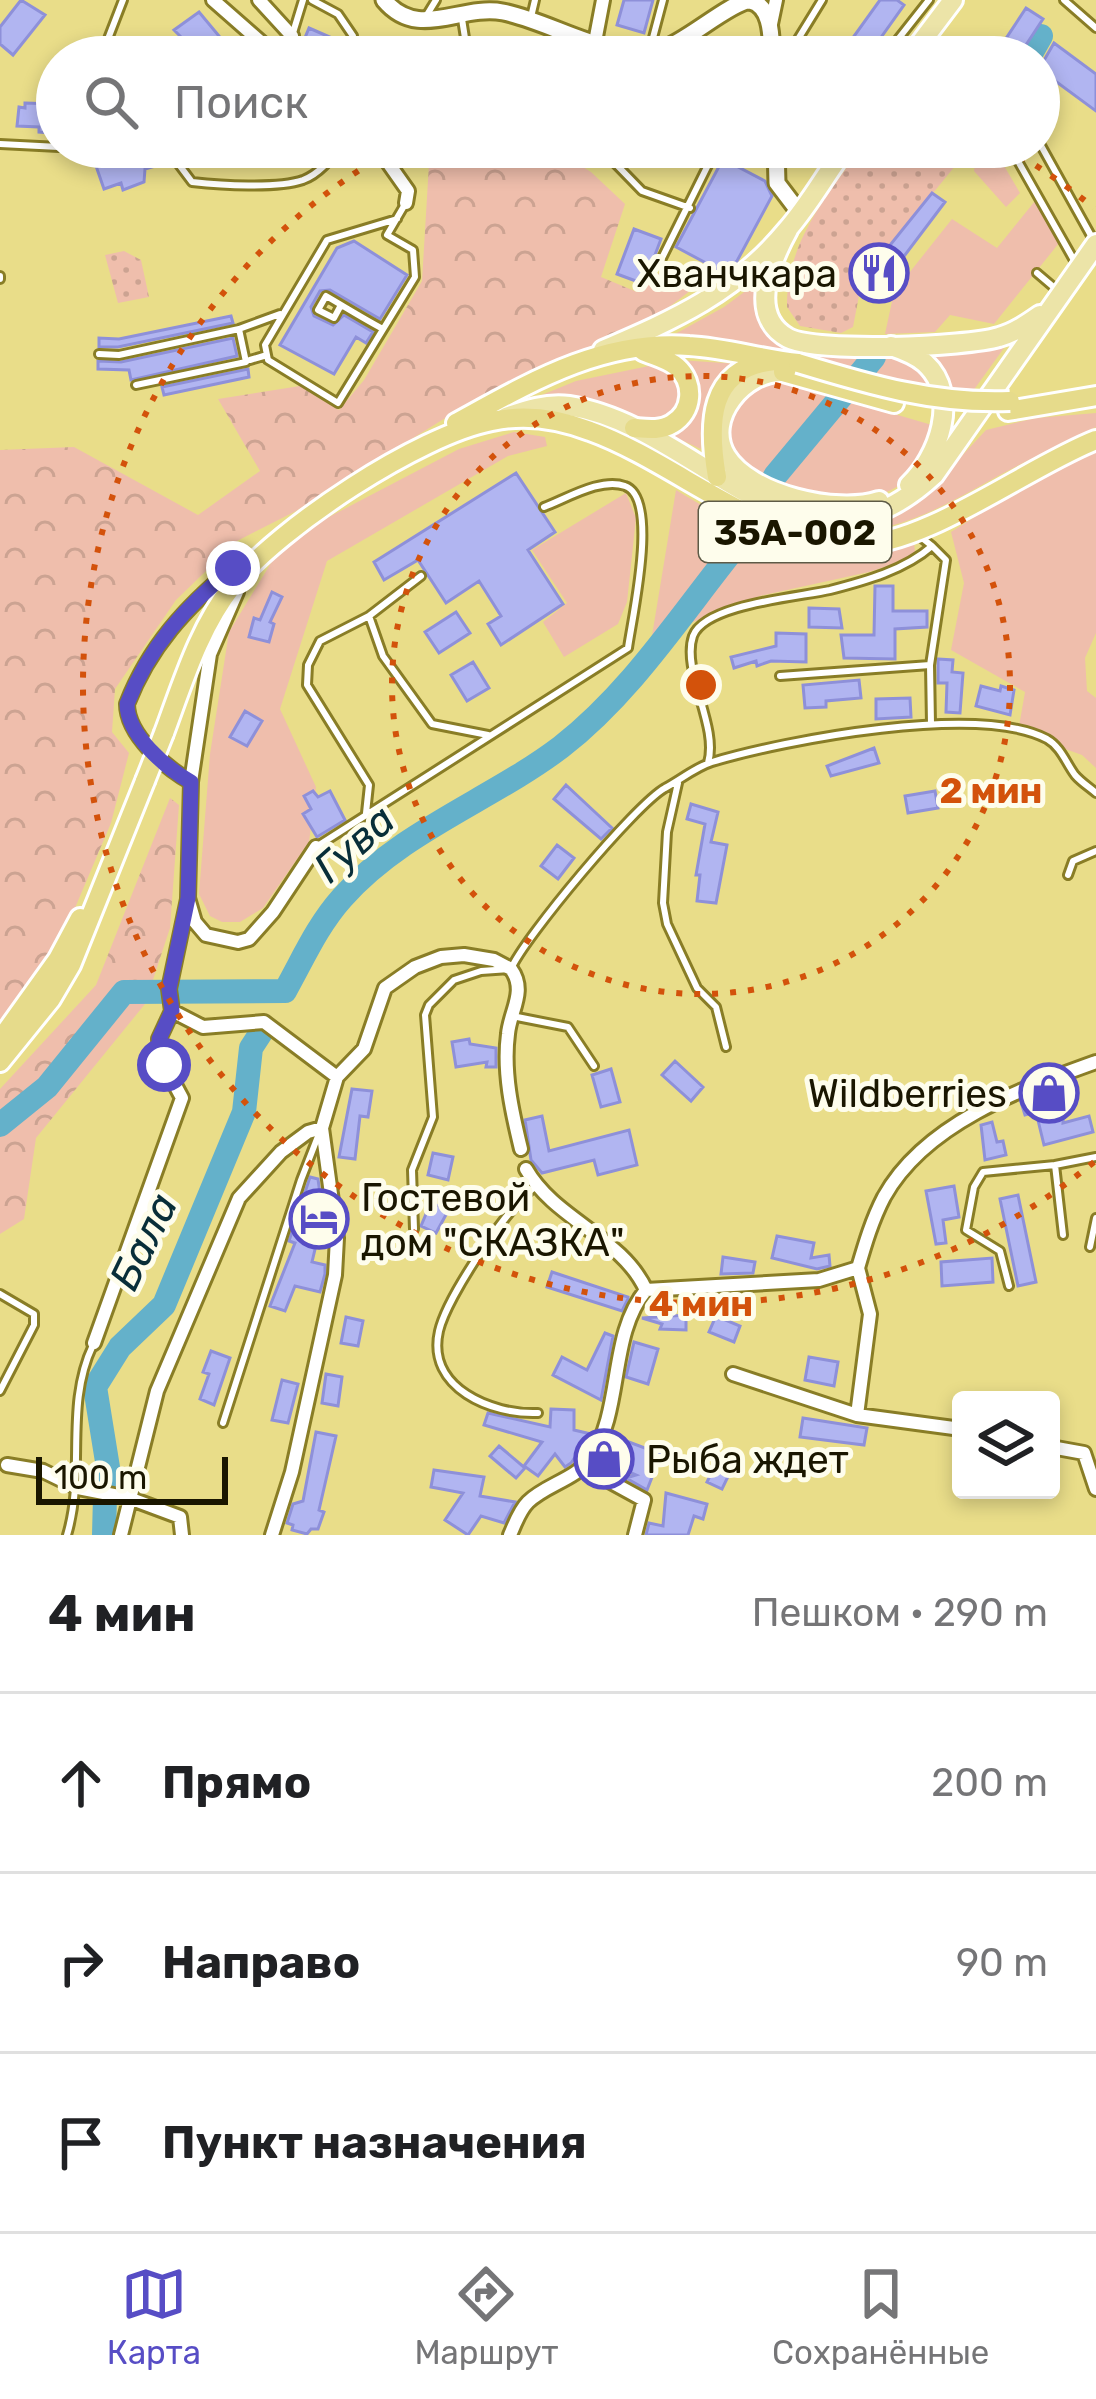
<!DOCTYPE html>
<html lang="ru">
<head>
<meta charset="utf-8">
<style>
  body { margin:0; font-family:Rubik,sans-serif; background:#f6f6f6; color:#202124 }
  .controls { position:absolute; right:36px; bottom:36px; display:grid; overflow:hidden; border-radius:12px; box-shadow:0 6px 18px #0003 }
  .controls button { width:108px; height:108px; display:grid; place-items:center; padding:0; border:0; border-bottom:3px solid #e0e0e0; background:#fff; color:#202124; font:60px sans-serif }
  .scale { position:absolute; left:36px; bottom:30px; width:192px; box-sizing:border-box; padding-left:12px; border:6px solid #1a1600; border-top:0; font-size:33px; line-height:42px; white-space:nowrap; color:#1a1600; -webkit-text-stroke:9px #fefdec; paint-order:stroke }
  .stop { position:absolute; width:36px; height:36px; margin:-27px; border:9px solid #574dc5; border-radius:50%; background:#fff }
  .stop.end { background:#574dc5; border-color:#fff; box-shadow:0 3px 12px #0008 }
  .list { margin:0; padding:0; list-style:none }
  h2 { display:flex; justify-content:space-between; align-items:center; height:156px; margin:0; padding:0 48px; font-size:51px }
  h2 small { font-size:39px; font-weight:400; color:#757577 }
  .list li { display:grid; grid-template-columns:78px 1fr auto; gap:36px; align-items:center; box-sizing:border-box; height:180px; padding:0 48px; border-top:3px solid #e0e0e0 }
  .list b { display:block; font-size:45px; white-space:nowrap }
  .list em { font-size:39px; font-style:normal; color:#757577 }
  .icon { flex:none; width:66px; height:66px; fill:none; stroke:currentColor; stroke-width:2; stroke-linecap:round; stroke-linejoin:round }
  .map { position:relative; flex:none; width:1096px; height:1535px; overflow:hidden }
  .search { position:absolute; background:#fff; box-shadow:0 6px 18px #0003; left:36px; right:36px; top:36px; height:132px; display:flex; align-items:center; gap:30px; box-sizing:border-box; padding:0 42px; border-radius:66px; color:#757577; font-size:45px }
  .sheet { height:696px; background:#fff }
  nav { display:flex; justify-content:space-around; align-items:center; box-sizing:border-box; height:168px; border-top:3px solid #e0e0e0; background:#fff; font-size:33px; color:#757577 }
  nav a { display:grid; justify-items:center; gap:6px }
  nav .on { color:#574dc5 }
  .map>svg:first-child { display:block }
  .grass { fill:#efbeac }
  .forest { fill:url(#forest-crowns) }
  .park { fill:url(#park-dots) }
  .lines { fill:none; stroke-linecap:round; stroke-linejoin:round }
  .river { stroke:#64b1ca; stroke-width:24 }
  .building { fill:#b1b5f1; stroke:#8e90d9; stroke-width:3 }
  .service-casing { stroke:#897d26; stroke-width:12 }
  .minor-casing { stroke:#897d26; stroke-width:18 }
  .tertiary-casing { stroke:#897d26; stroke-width:21 }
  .primary-casing { stroke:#fff; stroke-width:24 }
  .trunk-casing { stroke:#fff; stroke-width:24 }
  .service { stroke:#fff; stroke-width:6 }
  .minor { stroke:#fff; stroke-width:12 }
  .tertiary { stroke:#fff; stroke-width:15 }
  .primary { stroke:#ece4a8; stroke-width:18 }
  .trunk { stroke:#e6db8b; stroke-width:18 }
  .trunk-bridge-casing { stroke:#fff; stroke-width:24; stroke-linecap:butt }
  .trunk-bridge { stroke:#e6db8b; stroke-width:18 }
  .route { stroke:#574dc5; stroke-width:15 }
  .ring { fill:none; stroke:#d3520b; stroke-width:6; stroke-dasharray:6 12 }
  .labels { text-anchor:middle; stroke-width:10; stroke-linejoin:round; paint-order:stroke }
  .shield { fill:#fefdec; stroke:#5e5b47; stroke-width:3 }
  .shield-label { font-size:36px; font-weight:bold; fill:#1a1600 }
  .poi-label { font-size:39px; fill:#1a1600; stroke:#fefdec; text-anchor:end }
  .water-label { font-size:42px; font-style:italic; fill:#082e39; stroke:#fefdec }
  .centre { fill:#d3520b; stroke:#fefdec; stroke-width:6 }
  .ring-label { font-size:36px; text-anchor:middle; font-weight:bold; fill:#d3520b; stroke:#fefdec; stroke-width:10; stroke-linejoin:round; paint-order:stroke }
</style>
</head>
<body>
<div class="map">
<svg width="1096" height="1535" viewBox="0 0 1096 1535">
  <defs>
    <pattern id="forest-crowns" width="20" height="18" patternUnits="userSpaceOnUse" patternTransform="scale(3)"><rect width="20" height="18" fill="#efbeac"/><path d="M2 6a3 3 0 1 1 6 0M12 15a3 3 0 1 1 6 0" fill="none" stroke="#cca392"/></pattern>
    <pattern id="park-dots" width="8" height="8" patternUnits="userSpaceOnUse" patternTransform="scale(3)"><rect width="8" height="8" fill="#efbeac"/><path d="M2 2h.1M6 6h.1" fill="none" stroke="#cca392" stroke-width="1.8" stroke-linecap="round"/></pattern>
  </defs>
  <rect width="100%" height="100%" fill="#e9dd89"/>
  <path class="grass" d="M978,147H993L1020,193L1006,207L974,171Z
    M1035,201L1059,243L994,324L950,315L935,332L885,334L894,292L952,219L997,248Z
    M759,281L776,336C819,343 915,344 932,389L840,365L798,363L755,344L711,339H666L724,307Z
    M1004,348L973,391L948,390L930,351Z
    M678,360L740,364C709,393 699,406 701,449L657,429L527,401L576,381Z
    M774,379L932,425C925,513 823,514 763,477C754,471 739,465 733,456C719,438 726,412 741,396C748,388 763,384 774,379Z
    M1096,413V427C1057,446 1017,465 980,486C866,551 815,546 704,478L831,522L866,524L889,516L945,474L986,430L1036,418Z
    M514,432L545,437L547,446L508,456L327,561L280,709L316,787L309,842L263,908L240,922H222L210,916L199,894L210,754L229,632L274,558L306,529L459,449Z
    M1096,450V633L1085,658L1087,691L1096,698V768L1082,755L1018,732L1025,692L951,650L964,583L951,532L1033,480Z
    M676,490C755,538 820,571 914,543L915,552L906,560L869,572L760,596L683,626L649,654Z
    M626,493L636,518L627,602L618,624L564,657L543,622L567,603L532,550Z"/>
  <path class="forest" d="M430,147H551L591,172L625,204L601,277L637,292L673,261L707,278L652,320L479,397L296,511L237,541L176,600L115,689L112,732L129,753L111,823L61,941L0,1029V450L74,447L198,515L260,471L218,399L300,386L339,410L364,380L422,281Z
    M170,798L179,805L170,928L145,1004L36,1138L24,1219L0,1234V1089L96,985Z"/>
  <path class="park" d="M862,147H965L960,160L862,280L853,327L841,333L800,326L787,307C786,244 826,196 862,147Z
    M124,251L141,260L149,297L118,303L105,255Z"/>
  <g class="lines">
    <path class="river" d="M1029,57L1041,36
      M775,476L874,357
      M0,1125L47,1087L124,992L285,991C303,959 317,926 342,898C401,831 491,800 561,747C634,690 683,611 741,540
      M110,1480L95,1387L120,1347L164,1305L244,1112L251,1048L264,1028
      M104,1535L105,1496"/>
  </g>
  <path class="building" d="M21,0L45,15L13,55L0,44V27Z
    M624,0H653L644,33L617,25Z
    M880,0H897L904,5L867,57H839Z
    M1026,8L1043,19L1018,57L1001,46Z
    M199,12L219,36L197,53L174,30Z
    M309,28L339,41L332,57H297Z
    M1054,43L1096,74V111L1039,69Z
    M25,103L53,104L51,133L39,132V127L17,126L19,107L25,108Z
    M145,149L152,167L145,169L144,182L123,190L121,183L104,189L96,166Z
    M723,159L765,181L772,196L737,261L723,272L676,247Z
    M932,193L945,202L877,292L862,280Z
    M634,229L661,239L644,284L617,274Z
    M354,241L407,275L380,319L330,290L320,291L311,307L314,316L333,325L344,315L373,332L366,343L356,337L334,374L280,345L337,248Z
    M231,316L233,323L118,347H99V338L119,339Z
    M233,338L237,356L131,380L129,370L98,369V361L121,362Z
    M248,369L249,377L164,395L162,387Z
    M516,473L555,532L528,550L563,604L501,645L488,624L501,616L479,581L446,603L418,560L384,580L374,562Z
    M875,586H893V611H927V627L895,629V659L844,658L841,635H874Z
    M272,592L282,597L270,622L274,624L269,642L249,637L254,618L260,620Z
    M809,608L839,609L842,628L809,627Z
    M456,612L470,633L439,653L425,632Z
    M776,633L806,634V662L771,661L757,666L756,661L734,668L731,657L776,646Z
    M938,659L953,660L952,672L963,673L960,713L946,712L947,683H938Z
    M473,662L489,688L467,701L451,675Z
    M859,680L861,698L826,701V707L805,708L803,685Z
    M981,686L1000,691L1001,686L1014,690L1010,715L976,706Z
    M910,698L911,717L876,719V699Z
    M245,711L262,721L247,746L230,737Z
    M874,748L879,763L831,776L827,766Z
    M566,785L612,828L601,839L554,799Z
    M313,791L318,797L330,791L345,820L317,837L303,814L311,809L304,796Z
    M935,791L938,808L908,813L905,796Z
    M691,804L718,812L711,842L727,845L716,903L697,901L700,875H696L705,824L687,819Z
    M557,845L574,858L558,879L541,866Z
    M469,1039L470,1044L496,1048V1067H486L487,1062L456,1067L452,1042Z
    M675,1061L703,1087L691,1101L662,1075Z
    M611,1069L620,1102L601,1107L592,1075Z
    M1065,1084L1063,1123L1089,1116L1093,1132L1044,1145L1036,1112L1025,1115L1021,1102Z
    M352,1089L372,1091L368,1117L360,1116L355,1159L339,1157Z
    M542,1116L549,1151L629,1130L637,1165L598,1175L594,1160L542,1173L531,1160L525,1120Z
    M992,1122L997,1142L1003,1141L1006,1155L985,1160L981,1125Z
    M433,1153L453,1157L448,1180L428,1175Z
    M310,1177L318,1179L323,1216L312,1262L325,1265V1274L320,1292L295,1286L285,1311L270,1306L295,1243L289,1241Z
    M954,1186L959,1217L943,1220L946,1243L936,1244L926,1191Z
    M1018,1195L1036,1282L1018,1286L1000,1199Z
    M431,1202L448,1211L436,1233L421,1226Z
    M777,1236L814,1243L811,1258L829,1255L830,1266L817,1269L772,1258Z
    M723,1257L755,1262L753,1273L721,1274Z
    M992,1258L993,1282L942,1286L941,1262Z
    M552,1272L628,1297V1299L622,1311L547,1287Z
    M686,1315V1330L660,1329L662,1324L642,1318Z
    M716,1316L740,1326L734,1342L709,1332Z
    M346,1317L363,1321L358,1346L341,1343Z
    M605,1333L613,1336L601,1400L553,1375L562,1357L587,1370Z
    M634,1342L658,1349L648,1384L626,1377Z
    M211,1351L230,1358L214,1405L200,1399L209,1374L203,1372Z
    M809,1357L838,1362L834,1386L805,1380Z
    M326,1374L342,1377L338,1406L322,1403Z
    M282,1380L298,1384L288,1423L272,1420Z
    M551,1409L574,1410V1430L591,1434L571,1463L565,1467L555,1454L538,1476L524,1466L542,1442L484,1425L488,1413L550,1427Z
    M803,1418L867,1428L864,1445L800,1437Z
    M316,1432L336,1436L319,1510L324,1512L318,1529H311L307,1534L292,1530L293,1525L287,1523L293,1504L303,1501Z
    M613,1436L661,1454L647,1490L626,1478L636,1475L629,1472L632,1463L612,1455L608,1463L601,1460Z
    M499,1446L525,1468L516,1478L490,1456Z
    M720,1455L735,1462L722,1489L707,1482Z
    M434,1470L484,1477L480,1496L515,1502L504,1523L481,1516L468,1535L445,1520L463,1493L431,1487Z
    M666,1493L707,1504L703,1519L694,1516L688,1535H646L649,1523L663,1526Z"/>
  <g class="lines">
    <defs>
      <path id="service" d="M312,0L338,14L353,36L350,57
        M1064,0L1096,28
        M531,17L535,0
        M425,18L436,0
        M462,19L468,57
        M292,36L303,0
        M573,39L576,57
        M650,49L663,0
        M101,57L123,0
        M787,57L822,0
        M884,57L929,0
        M1039,142L1094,241
        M0,144L59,147
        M157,147L174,158L192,182C220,185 277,189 303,180C319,174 330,160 340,147
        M1010,147L1075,262
        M584,154L610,158L642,191L690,208
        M824,167L830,147
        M397,219L327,240L265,345L268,360L338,403L415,277L413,250L387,235L404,206
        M662,258L717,147
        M1037,273L1057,290
        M0,279V276
        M341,305L334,318L318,310L326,296C345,307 364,319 383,329
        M99,354L119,355L239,329L280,314
        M250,360L267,355
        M136,385L246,362L239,329
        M421,576L369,616L383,656L432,724L488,735
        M780,676L930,665
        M931,724L930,665L946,560L932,546
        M708,763C719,726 681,671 693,636C705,604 799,597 830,590C865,581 905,570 932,546L917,534
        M678,783L667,832L663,903L667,924L697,988L716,1007L726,1047
        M366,813L369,785L307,685L308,665L320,641L369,616
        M316,847L628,648C632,618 660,498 625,486C601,477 566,499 544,507
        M1068,875L1073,861L1096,851
        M512,1016L568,1027L594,1066
        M536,1186C507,1207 447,1297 439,1331C426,1388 492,1415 538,1413
        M414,1229L412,1170L433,1117L425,1015L429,1005L454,980L481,971L511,969C524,938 635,805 665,788C680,780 696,767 712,762C785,740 979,703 1047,739C1061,747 1066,763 1075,775C1081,782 1089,787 1096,793
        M1063,1235L1055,1165L1096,1157
        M1090,1247L1096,1218
        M1009,1286L1000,1251L966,1230L974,1187L983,1172L1055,1165
        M0,1294L34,1314V1325L0,1391
        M223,1423L301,1180L320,1131
        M67,1535C86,1472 64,1406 93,1345"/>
      <path id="minor" d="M213,0L278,57
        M259,0L292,36L285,57
        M771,24L776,0
        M595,42L603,0
        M377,147L408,191L406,203
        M237,592L210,654L191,782L188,898L195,922L206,935L238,942L249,939L273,912L316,847
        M191,782C166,768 127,735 127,704C149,647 186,607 233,568
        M172,1011L203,1027L264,1022L337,1077
        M526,1169C555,1220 622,1237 646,1290
        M858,1268C865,1244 872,1220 884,1197C925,1123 1021,1089 1096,1062
        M94,1343L182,1098L160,1057L159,1039L172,1011L169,989L188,899
        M733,1374L857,1415L961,1429
        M857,1415L870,1314L858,1268
        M1051,1447L1084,1453L1096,1489
        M587,1464L602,1477L644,1500L635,1535
        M7,1465L43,1471L78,1488L129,1498L180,1517L182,1535
        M121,1535L157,1391L239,1198L281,1152L308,1132L322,1128
        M272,1535L292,1472L335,1275L337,1238L322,1128L337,1077L364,1049L385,988L415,967L441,957L464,955L494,960L511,969C527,991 510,1011 508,1034C503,1072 512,1112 521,1149
        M510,1535C515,1524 519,1511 528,1502C545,1485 576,1479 590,1459C624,1409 608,1336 646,1290L819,1280L858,1268"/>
      <path id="tertiary" d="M384,0C418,41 460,4 503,12C554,22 610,63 663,49C686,42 733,0 750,1C773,6 771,40 772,57
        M776,147L777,183L799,212"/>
      <path id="primary" d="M910,57L953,0
        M788,230C772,259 746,315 788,338C816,353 966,347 999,337C1014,333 1027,324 1040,315
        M891,346C903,350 916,355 925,363C961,396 938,458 909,485
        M603,350C675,319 735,293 787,230C809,205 826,174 846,147
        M783,372C745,370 703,418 726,456C750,495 837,515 879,501
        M506,417C526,410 547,403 569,406C702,426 799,601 934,475L1096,244"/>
      <path id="trunk" d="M783,372L894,403
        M1008,411L1096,396
        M456,423C529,383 602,339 689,346C726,348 761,359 798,363
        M634,428C647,429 661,431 672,424C693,412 695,383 677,367C668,359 654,356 643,351
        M717,477C708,425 707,367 775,361
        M164,733C183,682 199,628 233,585C280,527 419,435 492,421C524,414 559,419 590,431C676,462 762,544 856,545C927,545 1027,467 1096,440
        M0,1040L58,959L80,918
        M0,1062L51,999L71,965L145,781"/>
    </defs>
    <use href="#service" class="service-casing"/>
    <use href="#minor" class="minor-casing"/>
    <use href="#tertiary" class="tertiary-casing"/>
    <use href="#primary" class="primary-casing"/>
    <use href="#trunk" class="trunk-casing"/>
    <use href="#service" class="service"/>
    <use href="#minor" class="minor"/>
    <use href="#tertiary" class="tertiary"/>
    <use href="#primary" class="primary"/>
    <use href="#trunk" class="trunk"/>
    <defs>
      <path id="trunk-bridge" d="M798,363C870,385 934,404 1010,401
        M145,781L164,733"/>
    </defs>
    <use href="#trunk-bridge" class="trunk-bridge-casing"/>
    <use href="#trunk-bridge" class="trunk-bridge"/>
  </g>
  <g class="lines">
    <path class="route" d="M164,1065L159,1039L172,1011L169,989L188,898L191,782C166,768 127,735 127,704C149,647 186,606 233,568"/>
  </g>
  <g class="ring">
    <circle cx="701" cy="685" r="309"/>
    <path d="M1094 1162A618 618 0 1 1 397 147M1005 147A618 618 0 0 1 1094 208"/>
  </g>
  <defs>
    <symbol id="restaurant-ring" viewBox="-11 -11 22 22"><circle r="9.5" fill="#fefdec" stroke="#574dc5" stroke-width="1.5"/><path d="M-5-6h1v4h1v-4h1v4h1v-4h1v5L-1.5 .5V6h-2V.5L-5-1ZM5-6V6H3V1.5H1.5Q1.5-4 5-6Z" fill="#574dc5"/></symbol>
    <symbol id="shop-ring" viewBox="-11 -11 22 22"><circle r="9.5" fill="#fefdec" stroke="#574dc5" stroke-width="1.5"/><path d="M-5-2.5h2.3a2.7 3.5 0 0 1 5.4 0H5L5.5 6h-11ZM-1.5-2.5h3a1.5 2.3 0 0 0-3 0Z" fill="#574dc5"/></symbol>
    <symbol id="hotel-ring" viewBox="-11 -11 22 22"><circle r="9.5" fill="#fefdec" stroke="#574dc5" stroke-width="1.5"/><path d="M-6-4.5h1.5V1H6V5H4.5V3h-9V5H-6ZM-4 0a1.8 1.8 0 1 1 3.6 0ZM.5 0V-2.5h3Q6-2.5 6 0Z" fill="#574dc5"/></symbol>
  </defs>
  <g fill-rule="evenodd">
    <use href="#restaurant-ring" x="846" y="240" width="66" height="66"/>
    <use href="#shop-ring" x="1016" y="1060" width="66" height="66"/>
    <use href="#hotel-ring" x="286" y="1186" width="66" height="66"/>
    <use href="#shop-ring" x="571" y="1426" width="66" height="66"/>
  </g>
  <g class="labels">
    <rect class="shield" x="699" y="502" width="192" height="60" rx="9"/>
    <g class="shield-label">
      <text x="795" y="545">35А-002</text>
    </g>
    <g class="poi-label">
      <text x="837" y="287">Хванчкара</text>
      <text x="1007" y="1107">Wildberries</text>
      <text x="361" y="1211" text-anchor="start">Гостевой<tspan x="361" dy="45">дом "СКАЗКА"</tspan></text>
      <text x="646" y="1473" text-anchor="start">Рыба ждет</text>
    </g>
    <g class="water-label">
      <text transform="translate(354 843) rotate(-42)" y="15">Гува</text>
      <text transform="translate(143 1241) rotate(-64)" y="15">Бала</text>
    </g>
  </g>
  <circle cx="701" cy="685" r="18" class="centre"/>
  <g class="ring-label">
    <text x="991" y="803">2 мин</text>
    <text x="701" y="1316">4 мин</text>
  </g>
</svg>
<div class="controls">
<button><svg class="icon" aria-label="layers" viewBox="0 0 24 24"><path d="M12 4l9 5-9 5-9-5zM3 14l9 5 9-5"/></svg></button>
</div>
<div class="scale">100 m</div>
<div class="stop" style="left:164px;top:1065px"></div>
<div class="stop end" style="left:233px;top:568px"></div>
<div class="search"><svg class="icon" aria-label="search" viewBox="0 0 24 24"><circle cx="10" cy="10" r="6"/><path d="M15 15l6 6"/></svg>Поиск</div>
</div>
<section class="sheet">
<h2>4 мин<small>Пешком · 290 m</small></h2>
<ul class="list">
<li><svg class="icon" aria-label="ahead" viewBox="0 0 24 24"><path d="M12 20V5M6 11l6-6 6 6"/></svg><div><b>Прямо</b></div><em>200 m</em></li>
<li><svg class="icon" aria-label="right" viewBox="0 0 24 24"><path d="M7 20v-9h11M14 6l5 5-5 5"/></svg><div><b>Направо</b></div><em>90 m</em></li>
<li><svg class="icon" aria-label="arrive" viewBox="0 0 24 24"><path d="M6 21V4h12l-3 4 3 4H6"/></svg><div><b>Пункт назначения</b></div></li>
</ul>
</section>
<nav>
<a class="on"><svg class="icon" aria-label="map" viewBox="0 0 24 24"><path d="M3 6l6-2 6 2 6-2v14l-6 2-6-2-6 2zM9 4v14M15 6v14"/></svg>Карта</a>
<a><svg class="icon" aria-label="directions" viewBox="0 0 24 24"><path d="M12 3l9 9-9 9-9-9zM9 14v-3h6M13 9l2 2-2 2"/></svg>Маршрут</a>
<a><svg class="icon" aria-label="saved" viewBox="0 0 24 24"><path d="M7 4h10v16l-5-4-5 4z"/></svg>Сохранённые</a>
</nav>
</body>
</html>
